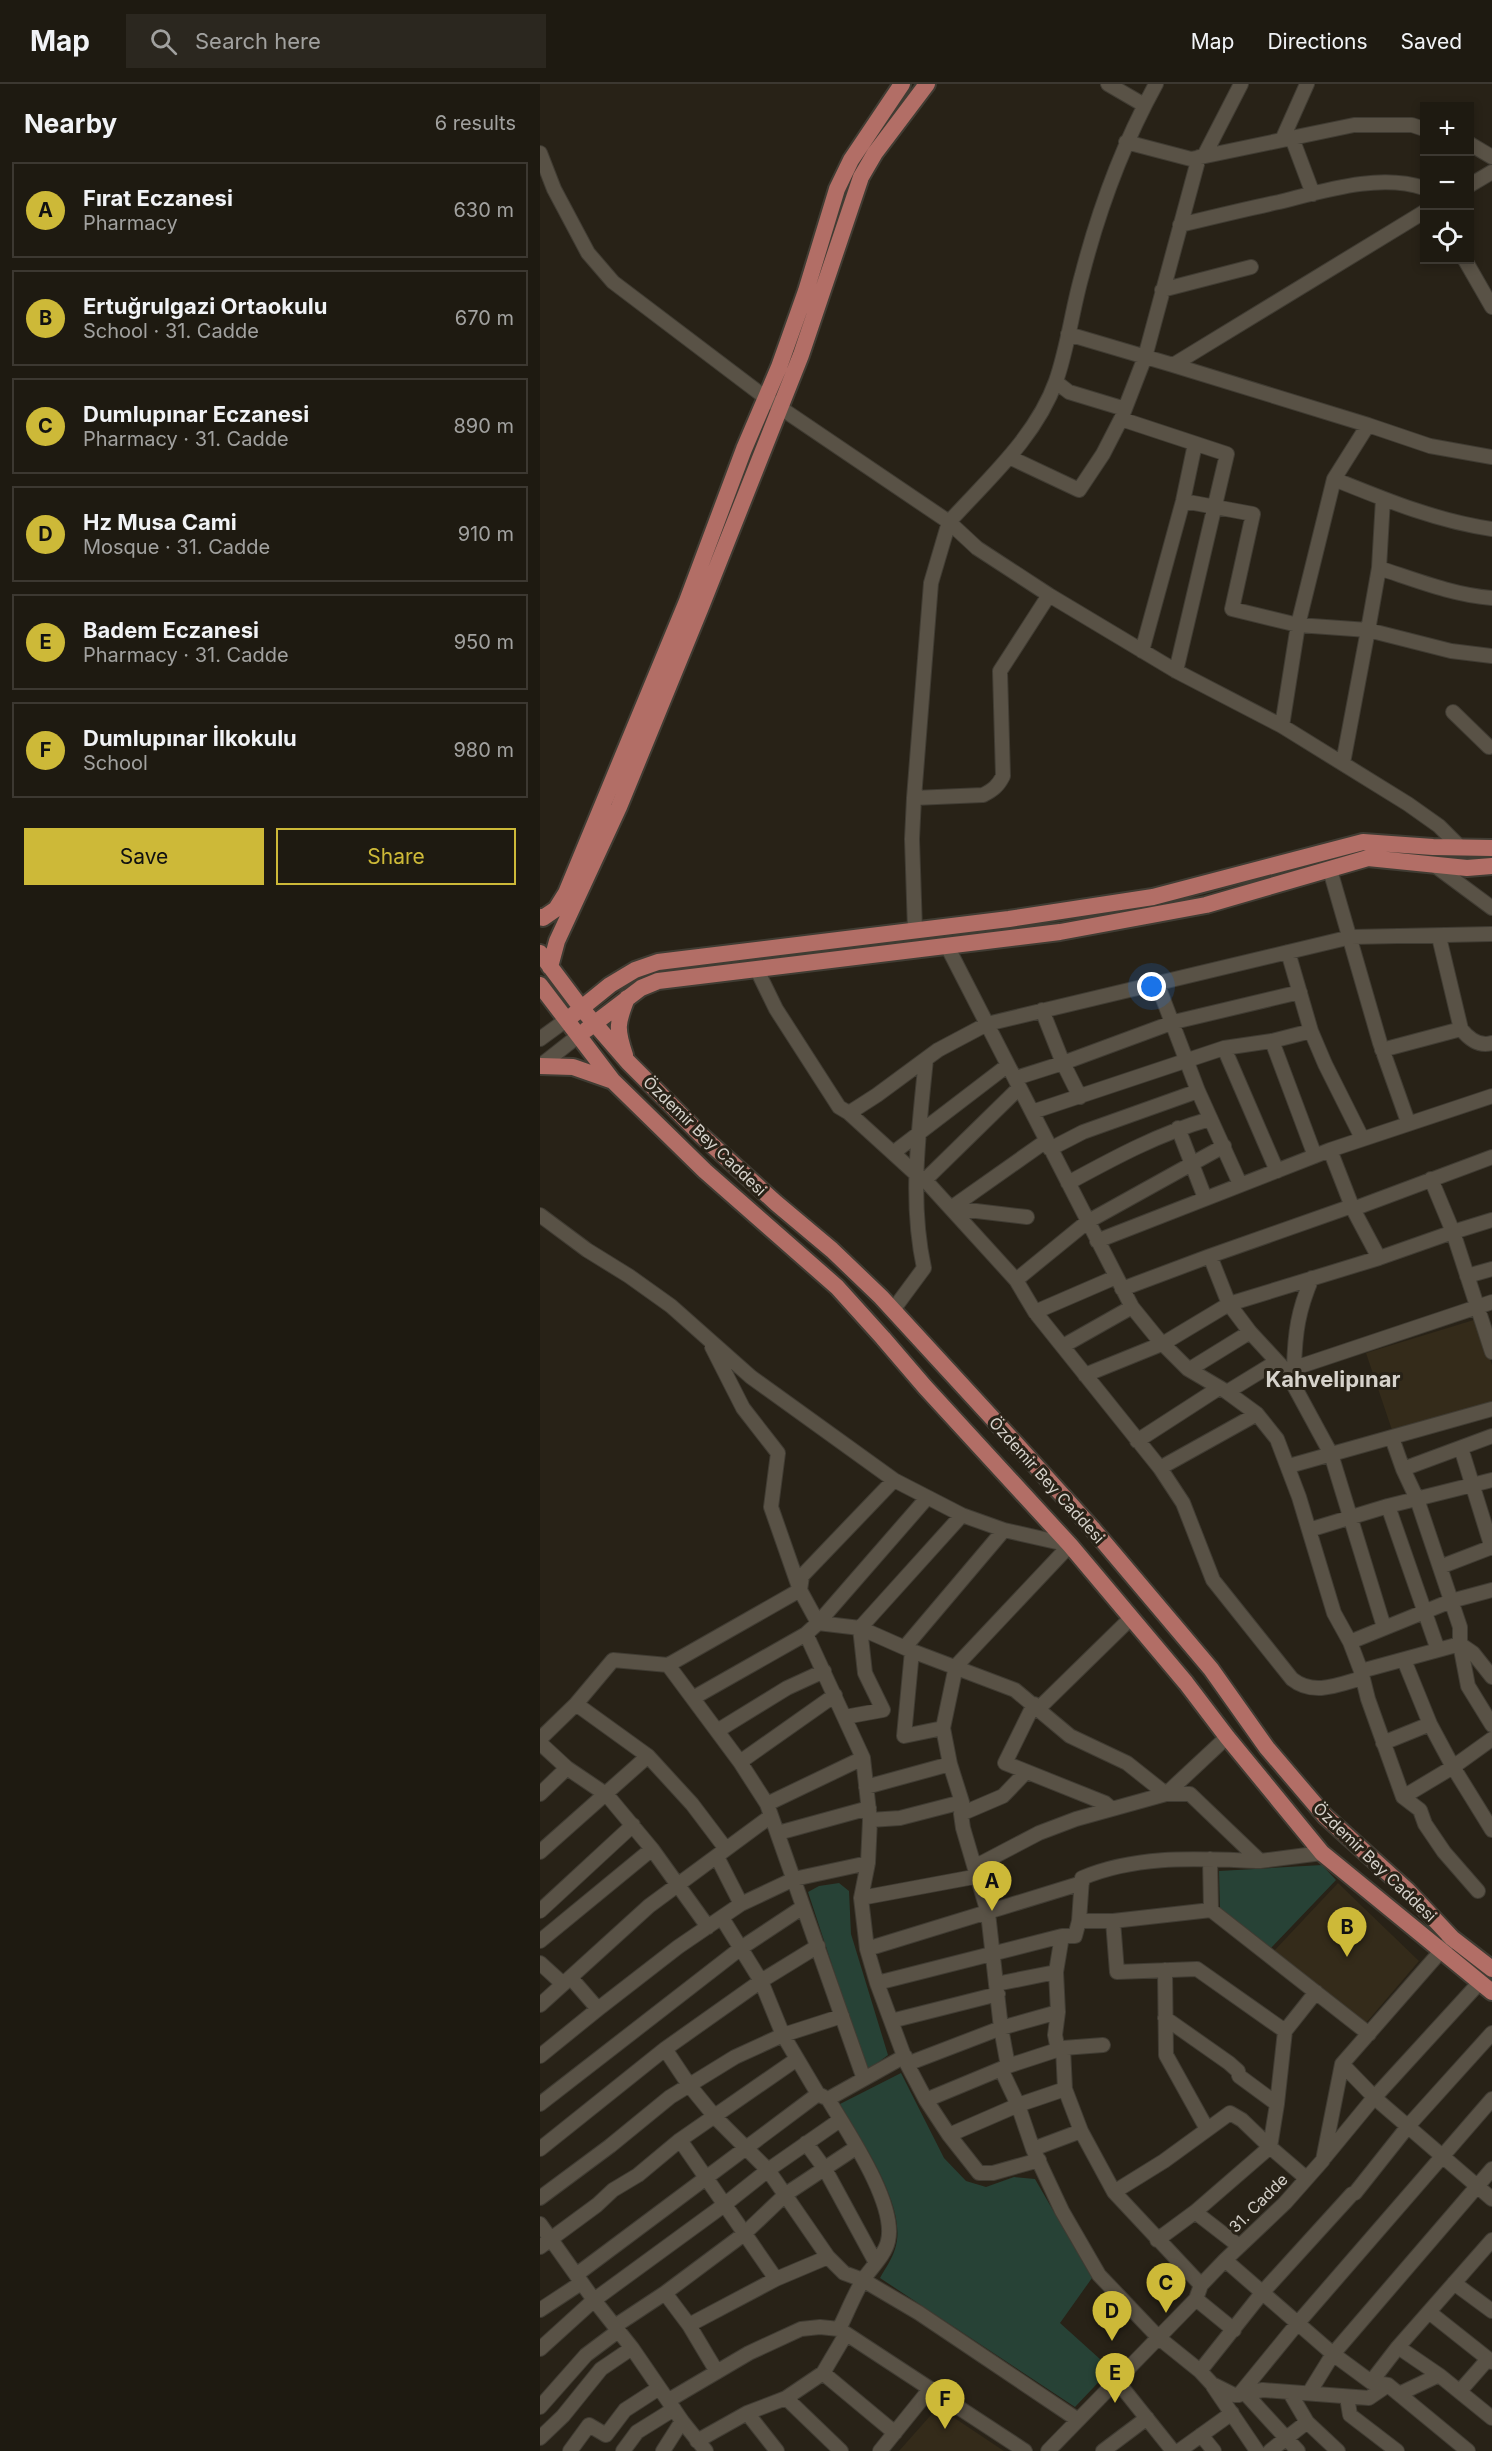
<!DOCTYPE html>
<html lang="en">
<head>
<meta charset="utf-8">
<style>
  body { margin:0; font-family:Inter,sans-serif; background:#2b271f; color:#f1f3f6 }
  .controls { position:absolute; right:18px; top:18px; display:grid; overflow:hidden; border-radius:0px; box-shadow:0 3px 9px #0003 }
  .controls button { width:54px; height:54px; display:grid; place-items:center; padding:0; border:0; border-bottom:2px solid #3c3831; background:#1e1a11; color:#f1f3f6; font:30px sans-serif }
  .you { position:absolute; left:612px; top:903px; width:21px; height:21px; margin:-15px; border:4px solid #fff; border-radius:50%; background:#1a73e8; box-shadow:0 0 0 9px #1a73e833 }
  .badge { display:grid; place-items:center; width:39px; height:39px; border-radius:50%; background:#cdb938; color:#111; font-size:20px; font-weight:700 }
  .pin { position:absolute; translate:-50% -50px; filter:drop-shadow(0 2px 3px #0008) }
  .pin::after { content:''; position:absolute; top:32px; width:21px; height:18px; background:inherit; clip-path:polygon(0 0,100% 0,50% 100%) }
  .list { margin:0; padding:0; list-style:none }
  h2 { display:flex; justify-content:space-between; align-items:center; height:78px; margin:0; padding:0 24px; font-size:26px }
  h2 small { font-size:20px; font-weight:400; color:#a1a19f }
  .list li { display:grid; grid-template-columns:39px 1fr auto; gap:18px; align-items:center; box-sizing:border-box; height:96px; margin:0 12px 12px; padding:0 12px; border:2px solid #3c3831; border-radius:0px }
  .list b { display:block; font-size:22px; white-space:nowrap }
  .list p { margin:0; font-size:20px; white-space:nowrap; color:#a1a19f }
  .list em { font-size:20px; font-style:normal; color:#a1a19f }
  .actions { display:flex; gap:12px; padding:18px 24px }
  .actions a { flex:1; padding:14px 0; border:2px solid #cdb938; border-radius:0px; text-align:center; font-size:21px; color:#cdb938 }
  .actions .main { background:#cdb938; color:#111 }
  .icon { flex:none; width:33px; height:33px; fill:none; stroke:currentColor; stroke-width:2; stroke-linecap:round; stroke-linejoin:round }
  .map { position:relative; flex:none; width:952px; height:2367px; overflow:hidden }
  header { display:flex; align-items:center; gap:36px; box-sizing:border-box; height:84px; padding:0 30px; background:#1e1a11; border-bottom:2px solid #3c3831 }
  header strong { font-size:28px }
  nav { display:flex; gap:33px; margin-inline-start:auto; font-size:21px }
  .search { width:420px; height:54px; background:#2b271f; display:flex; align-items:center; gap:15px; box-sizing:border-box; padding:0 21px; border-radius:0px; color:#a1a19f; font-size:22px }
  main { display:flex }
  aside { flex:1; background:#1e1a11 }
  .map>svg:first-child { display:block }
  .built { fill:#342b1a }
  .green { fill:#274236 }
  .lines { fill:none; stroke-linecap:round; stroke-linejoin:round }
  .minor-casing { stroke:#403c33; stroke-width:16 }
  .major-casing { stroke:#403c33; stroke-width:20 }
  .minor { stroke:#595246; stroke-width:14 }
  .major { stroke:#b26e66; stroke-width:16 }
  .labels { text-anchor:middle; stroke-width:6; stroke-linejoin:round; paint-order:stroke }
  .street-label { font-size:16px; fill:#d6d2cb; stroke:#282217 }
  .district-label { font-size:22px; font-weight:bold; fill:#d6d2cb; stroke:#282217 }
</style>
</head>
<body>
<header>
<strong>Map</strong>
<div class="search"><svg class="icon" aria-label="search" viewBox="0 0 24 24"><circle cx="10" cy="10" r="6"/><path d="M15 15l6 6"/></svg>Search here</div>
<nav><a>Map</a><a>Directions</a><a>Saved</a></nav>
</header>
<main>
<aside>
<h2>Nearby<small>6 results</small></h2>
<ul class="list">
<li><span class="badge">A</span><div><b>Fırat Eczanesi</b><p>Pharmacy</p></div><em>630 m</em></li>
<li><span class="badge">B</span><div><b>Ertuğrulgazi Ortaokulu</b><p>School · 31. Cadde</p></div><em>670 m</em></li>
<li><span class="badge">C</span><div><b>Dumlupınar Eczanesi</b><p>Pharmacy · 31. Cadde</p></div><em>890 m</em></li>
<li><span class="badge">D</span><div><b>Hz Musa Cami</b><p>Mosque · 31. Cadde</p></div><em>910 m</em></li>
<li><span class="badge">E</span><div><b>Badem Eczanesi</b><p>Pharmacy · 31. Cadde</p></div><em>950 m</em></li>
<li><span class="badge">F</span><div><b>Dumlupınar İlkokulu</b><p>School</p></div><em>980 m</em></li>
</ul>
<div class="actions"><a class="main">Save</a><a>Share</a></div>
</aside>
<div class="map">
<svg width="952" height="2367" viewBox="0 0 952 2367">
  <rect width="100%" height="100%" fill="#282217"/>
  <path class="built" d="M937,1235L952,1281V1318L853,1349L826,1269Z
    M798,1799L879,1877L826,1939L733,1868Z
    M398,2323L464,2367H359Z"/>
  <path class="green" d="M782,1781L796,1796L730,1865L680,1825L679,1787Z
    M299,1799L309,1807L311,1850L348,1971L327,1987L268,1808L279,1802Z
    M361,1989L404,2074L426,2097L446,2103L474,2093L495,2095L552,2194L520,2239L571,2285L535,2323L340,2194C345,2185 352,2175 355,2165C369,2124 320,2055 300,2020Z"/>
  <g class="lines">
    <defs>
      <path id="minor" d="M568,0L604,21
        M616,0C583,60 559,125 542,191C532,226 528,263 516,297C496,353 448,395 409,438L437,464L509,511L636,587L742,642L868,720L899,742L920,763
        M752,54L773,110
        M742,56L767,0
        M586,58L651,75L814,41H872L884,45
        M930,60L952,73
        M0,69L14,105L48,169L73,198L226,314L409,438L391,499L374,714L372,755L375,846
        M664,72L701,0
        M930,101L952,88
        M640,141C673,133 706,125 739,118C784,107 839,89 884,104
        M925,176L952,223
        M622,206L711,183
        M528,250L633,281L884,128
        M633,281L828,341L890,362L952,373
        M516,298L529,308L585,325
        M581,335L687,370L636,587
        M469,373L539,406L563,370L581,335L605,273L659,73
        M794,395C846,416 896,437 952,445
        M643,417L713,430L692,525L758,541L828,546L839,484C876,496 913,511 952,514
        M839,484L843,415
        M602,567L643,417L655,360
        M913,628L949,663
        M742,642L758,541L794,395L828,341
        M803,679L828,546L911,567L952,572
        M374,714L443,711C453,706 458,702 463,692L460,587L509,511
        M894,781L952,824
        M790,786L840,959L868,1038
        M899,853L921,945C929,955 939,963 952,959
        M407,862L592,1223L618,1255L648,1285L687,1308L717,1330L737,1355L759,1413L794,1529L810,1558L821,1587L828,1615L863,1713L880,1726L885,1740L904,1768L938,1807
        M748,868L771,947L785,980L822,1054
        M217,886L236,925L299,1023L309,1029L337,1011L398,966L447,940L811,853L952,850
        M617,899L658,1007L700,1100
        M502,926L523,979L540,1013
        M0,955L26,936
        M732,957L775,1072
        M684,964L737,1087
        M842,966L921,945
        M0,982L38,952
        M476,994L523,979L634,938L760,908
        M492,1028L684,964L732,957L771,947
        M309,1029L353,1069L468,981
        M638,1044L665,1114
        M510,1065L543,1048L658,1007
        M790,1066L813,1125L839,1174L913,1148L952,1268
        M353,1069L376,1090L385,1096L476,1196L495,1228L620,1384L643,1419L673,1496L752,1595C773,1612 798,1601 822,1594
        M891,1095L913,1148L952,1136
        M385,1096L479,1004
        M528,1099C574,1074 620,1049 670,1035
        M411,1124L506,1057
        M411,1124L487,1133
        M813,1125L952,1073
        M0,1131L47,1166L89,1192L131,1222L211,1293L354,1396L422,1431L464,1446L530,1461
        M557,1157L790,1066L952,1012
        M670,1172L812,1122
        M927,1192L952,1185
        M476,1196L547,1138L684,1062
        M582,1205L670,1172L689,1220L710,1248L746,1287L791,1370L844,1543
        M353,1226L384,1184C369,1115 379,1046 386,975
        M495,1228L576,1193
        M523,1262L592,1223
        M172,1263L203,1324L238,1369L231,1423L260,1506
        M754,1284C755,1248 758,1227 772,1194
        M650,1285L710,1248
        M746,1287L952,1218
        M545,1291L624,1259L689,1220L839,1174
        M687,1308L736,1278
        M852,1354L863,1385L877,1415L920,1543V1560L928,1602L952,1641
        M597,1357L679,1304
        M921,1364L952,1464
        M749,1382L952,1325
        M620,1384L717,1330
        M863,1385L952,1352
        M848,1422L898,1566
        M769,1446L848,1422L952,1396
        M900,1483L952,1463
        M260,1506L262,1492L354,1396
        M278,1539L260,1506L128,1581L200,1678L227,1720L324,1995
        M278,1539L320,1544L372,1567L475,1606L530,1652L587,1679L626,1710H650L720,1777L782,1769
        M266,1550L323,1674L330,1736L328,1779L321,1814L327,1865L337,1899L367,1980L386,2016L409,2051L439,2089H453L499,2076
        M810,1558L911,1517L952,1506
        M365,1563L464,1446
        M372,1567L364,1652L403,1644
        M864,1576L890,1640L913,1683L952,1746
        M821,1587L920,1560L933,1569L952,1593
        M153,1614L266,1550L278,1539L386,1415
        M36,1620L108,1672L152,1720L186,1765
        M494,1620L465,1679L565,1719L572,1725
        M498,1625L591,1534
        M305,1633L343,1626L325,1589L320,1544L422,1431
        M177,1647L247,1604L284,1587
        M0,1655L36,1620L73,1576L128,1581
        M0,1659L27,1684
        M843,1659L890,1640
        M200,1678L295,1611
        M326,1703L410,1680
        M0,1710L27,1684L67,1711L112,1765L168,1843
        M863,1713L913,1683L952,1655
        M227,1720L323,1674
        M421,1730L463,1712L486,1688
        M330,1736L360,1734L422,1718
        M238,1749L329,1724
        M0,1768L108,1672
        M177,1773L201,1820
        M670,1775L671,1826
        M436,1782L499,1749L536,1735L626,1710L687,1653
        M321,1814L439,1792
        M0,1827L93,1741
        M182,1834L221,1897L243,1951L278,2010L284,2013
        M539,1837H573L671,1826L829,1950
        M573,1837L577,1888L657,1885L745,1947
        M0,1857L112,1765
        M327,1865L542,1799
        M0,1879L23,1900
        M625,1886L626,1971L667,2045
        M31,1894L58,1925
        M337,1899L522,1852
        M456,1900L516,1888
        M0,1921L109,1822L231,1732
        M625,1934L689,1979L698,1987L699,1992L737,2020
        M351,1937L458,1910
        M125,1965L149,2001L176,2034L228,2086L288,2173L304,2189L323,2196L379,2229L538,2336
        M518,1966L515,1951L518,1928L516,1888L522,1852H535L539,1837L542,1794C599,1770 660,1775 720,1777
        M0,1972L58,1925L138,1863L201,1820L254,1795L328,1779
        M367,1980L461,1944L518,1928
        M802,1980L836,2015L952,2115
        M468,1982L461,1944L448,1829L423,1744L421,1730L422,1718L410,1680L403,1644L416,1582L530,1461
        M461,1985L478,2021L493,2065L522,2127L559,2191L619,2254L660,2287L672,2300L694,2311L723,2306L829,2314L848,2301
        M386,2016L468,1982L523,1964L563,1961
        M0,2020L201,1864L263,1823
        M541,2047L574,2108L661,2201
        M409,2051L478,2021L525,2005
        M140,2056L236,2195
        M266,2059L285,2085L336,2179
        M0,2065L125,1965L221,1897L278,1862
        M493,2065L541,2047L525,2005L523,1964
        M785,2073L832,2016L940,1898
        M766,2094L730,2063L737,2020L745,1947L776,1908
        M574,2108L624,2077L690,2029L702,2036L730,2063L655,2128L617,2156
        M0,2114L70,2062L130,2013L195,1973L243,1951L302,1932
        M655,2128L699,2162
        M0,2140L54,2216L92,2264L142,2337L166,2367
        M0,2163L57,2121L73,2106L98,2091L140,2056L257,1975
        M685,2176L793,2270L831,2298L848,2301L928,2367
        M36,2191L278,2010
        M914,2199L952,2227
        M125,2209L149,2241
        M656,2215L694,2246
        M0,2226L41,2199
        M889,2228L952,2278
        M75,2242L125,2209L204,2150L246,2110L317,2063
        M299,2245C307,2229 314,2211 323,2196C331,2184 345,2171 348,2157C357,2120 307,2047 288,2015L365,1972
        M858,2263L899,2291L952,2334
        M0,2265L54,2216L184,2121L228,2086L300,2036
        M660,2287L722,2209L812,2110L815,2109L869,2041L952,1949
        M177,2288L149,2241L236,2195L288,2173
        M283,2289L355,2349
        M577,2297L633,2367
        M831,2298L858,2263L952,2156
        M673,2302L717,2367
        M920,2307L948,2275
        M705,2309L758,2367
        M750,2309L767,2338L798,2367
        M769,2309L793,2270L952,2085
        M859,2310L899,2291
        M699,2311L757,2240L952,2015
        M807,2313L810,2331L857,2367
        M246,2314L301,2367
        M129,2316L209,2269L261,2245L280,2243L299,2245L485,2367
        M0,2323L46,2271L78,2247
        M207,2329L237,2367
        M661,2351L674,2367
        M0,2354L23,2332L61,2285L92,2264
        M157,2357L207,2329L246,2314L283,2289L306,2250
        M30,2367L49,2341L66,2351L85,2326L119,2304
        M83,2367L97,2348L134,2325
        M123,2367L142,2337
        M340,2367L390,2305
        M508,2367L656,2215L661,2201L685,2176L745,2119L783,2076L802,1980L908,1859
        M563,2367L607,2334
        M639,2367L692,2329
        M730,2367L767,2338"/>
      <path id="major" d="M0,833L3,834L16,825L26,809L147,517L204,365L239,283L266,207L297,105L311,76L362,0
        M0,869L42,925L88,978L161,1051L236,1119L292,1166L341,1213L477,1361L552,1444L671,1585L727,1664L785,1732L868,1807L912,1854L952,1885
        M10,883L17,857L79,723L161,523L261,271L321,93L335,69L387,0
        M0,901L73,997L165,1087L297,1203L343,1254L385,1303L530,1461L646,1599L687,1653L782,1769L952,1908
        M33,931L70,901L95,886L118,878L469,835L613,813L823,758L893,763L952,764
        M46,946L101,904L118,897L520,848L666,821L828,774L927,784L952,782
        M85,971C76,945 77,939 87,914
        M0,982L33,983L73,997"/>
    </defs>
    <use href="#minor" class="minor-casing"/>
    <use href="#major" class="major-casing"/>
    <use href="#minor" class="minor"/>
    <use href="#major" class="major"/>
  </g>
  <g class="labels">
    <g class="street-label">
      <text transform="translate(165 1052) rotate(44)" y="6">Özdemir Bey Caddesi</text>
      <text transform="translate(507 1396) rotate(48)" y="6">Özdemir Bey Caddesi</text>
      <text transform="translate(835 1778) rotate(44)" y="6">Özdemir Bey Caddesi</text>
      <text transform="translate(718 2119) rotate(-45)" y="6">31. Cadde</text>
    </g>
    <g class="district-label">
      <text x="793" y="1303">Kahvelipınar</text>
    </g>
  </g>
</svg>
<div class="controls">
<button>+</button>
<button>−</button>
<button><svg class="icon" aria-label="locate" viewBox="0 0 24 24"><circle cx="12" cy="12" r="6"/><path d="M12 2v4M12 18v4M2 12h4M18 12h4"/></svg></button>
</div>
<div class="you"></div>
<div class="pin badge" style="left:452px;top:1827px">A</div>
<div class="pin badge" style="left:807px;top:1873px">B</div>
<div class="pin badge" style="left:626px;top:2229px">C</div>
<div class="pin badge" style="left:572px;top:2257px">D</div>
<div class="pin badge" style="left:575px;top:2319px">E</div>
<div class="pin badge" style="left:405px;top:2345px">F</div>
</div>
</main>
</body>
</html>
